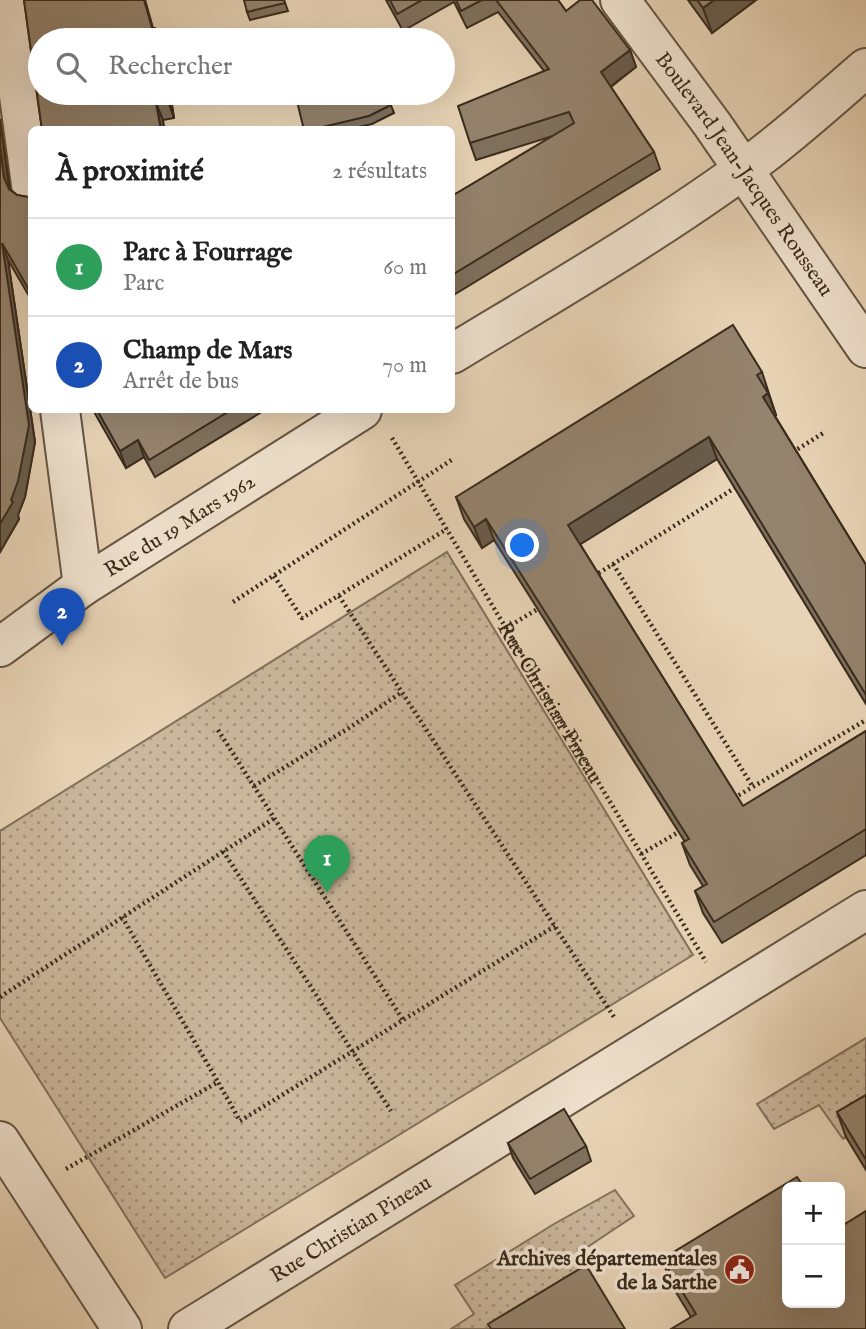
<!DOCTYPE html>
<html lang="fr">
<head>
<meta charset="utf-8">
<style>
  body { margin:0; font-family:"IM FELL English",serif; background:#f2f2f2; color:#222 }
  .controls { position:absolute; right:21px; bottom:21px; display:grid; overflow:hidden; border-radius:10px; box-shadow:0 7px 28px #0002 }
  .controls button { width:63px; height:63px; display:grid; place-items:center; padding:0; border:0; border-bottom:2px solid #e0e0e0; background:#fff; color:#222; font:35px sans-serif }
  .you { position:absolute; left:523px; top:546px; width:24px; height:24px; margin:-18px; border:5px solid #fff; border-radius:50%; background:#1a73e8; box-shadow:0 0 0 10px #1a73e833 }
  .badge { display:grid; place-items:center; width:46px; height:46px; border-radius:50%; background:#8f2418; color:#fff; font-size:23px; font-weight:700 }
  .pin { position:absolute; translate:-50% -58px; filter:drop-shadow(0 2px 4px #0008) }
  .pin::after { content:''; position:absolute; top:37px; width:24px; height:21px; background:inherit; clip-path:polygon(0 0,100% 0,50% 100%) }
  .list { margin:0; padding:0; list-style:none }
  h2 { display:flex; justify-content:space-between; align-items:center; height:91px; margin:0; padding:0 28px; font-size:30px }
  h2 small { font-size:23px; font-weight:400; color:#767676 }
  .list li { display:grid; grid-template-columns:46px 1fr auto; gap:21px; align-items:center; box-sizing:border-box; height:98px; padding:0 28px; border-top:2px solid #e0e0e0 }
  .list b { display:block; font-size:26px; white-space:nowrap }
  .list p { margin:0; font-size:23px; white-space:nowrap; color:#767676 }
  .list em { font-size:23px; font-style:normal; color:#767676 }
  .icon { flex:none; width:38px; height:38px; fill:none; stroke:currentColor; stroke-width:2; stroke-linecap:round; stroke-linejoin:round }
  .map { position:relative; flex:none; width:866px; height:1329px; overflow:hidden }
  .search { position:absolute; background:#fff; box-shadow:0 7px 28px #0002; left:28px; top:28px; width:427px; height:77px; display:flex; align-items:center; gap:18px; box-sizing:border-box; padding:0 24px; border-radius:38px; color:#767676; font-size:26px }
  .panel { position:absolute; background:#fff; box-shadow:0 7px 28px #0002; left:28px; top:126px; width:427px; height:287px; border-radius:10px }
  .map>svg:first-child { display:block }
  .park { fill:url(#park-dots); stroke:#82715c; stroke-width:2 }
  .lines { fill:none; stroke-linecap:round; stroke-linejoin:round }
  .minor-casing { stroke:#655543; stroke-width:42 }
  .path { stroke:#392b1d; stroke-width:4.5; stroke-dasharray:2 3.5; stroke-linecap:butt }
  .minor { stroke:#f0e3d0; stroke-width:38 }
  .wall { fill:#7f715e; stroke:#392b1d; stroke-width:2 }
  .shaded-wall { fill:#685c4c; stroke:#392b1d; stroke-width:2 }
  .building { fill:#94836d; stroke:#392b1d; stroke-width:2 }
  .labels { text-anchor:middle; stroke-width:7; stroke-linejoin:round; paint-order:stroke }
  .street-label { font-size:21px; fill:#392b1d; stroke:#f0e3d0 }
  .poi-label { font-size:21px; font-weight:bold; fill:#392b1d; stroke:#f0e3d0; text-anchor:end }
</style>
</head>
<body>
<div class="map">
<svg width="866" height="1329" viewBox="0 0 866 1329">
  <defs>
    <pattern id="park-dots" width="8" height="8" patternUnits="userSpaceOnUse" patternTransform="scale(1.75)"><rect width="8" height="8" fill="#cab79c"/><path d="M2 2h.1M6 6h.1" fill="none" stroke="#a5957f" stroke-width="1.8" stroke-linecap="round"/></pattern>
  </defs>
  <rect width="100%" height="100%" fill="#e8d4b6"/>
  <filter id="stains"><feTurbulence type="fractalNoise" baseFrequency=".00286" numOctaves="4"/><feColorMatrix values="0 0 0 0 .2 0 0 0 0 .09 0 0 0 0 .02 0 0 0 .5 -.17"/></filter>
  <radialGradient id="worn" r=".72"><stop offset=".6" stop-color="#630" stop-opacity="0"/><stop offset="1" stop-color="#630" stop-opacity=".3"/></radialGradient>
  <path class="park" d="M447,552L693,955L165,1278L0,1018V831Z
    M866,1038V1125L843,1139L819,1105L774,1129L757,1104Z
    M615,1190L634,1216L577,1254L599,1287L530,1329H451L474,1314L455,1285L554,1224Z"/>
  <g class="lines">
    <defs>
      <g id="minor">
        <path d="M6,0L32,192"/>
        <path id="s2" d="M620,0L712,124L866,348"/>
        <path d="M452,354C556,291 662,230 760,157C797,129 831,98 866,68"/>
        <path d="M60,410L83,586"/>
        <path id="s3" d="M0,647L83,586L362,410"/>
        <path d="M0,1141L122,1329"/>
        <path id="s4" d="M188,1329L866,910"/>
      </g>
    </defs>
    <use href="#minor" class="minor-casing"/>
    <g class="path">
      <path id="s1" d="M392,438L706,962"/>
      <path d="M793,452L825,432"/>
      <path d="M613,564L753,787"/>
      <path d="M274,576L302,618L447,529"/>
      <path d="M594,576L738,486"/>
      <path d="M339,596L614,1017"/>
      <path d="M233,602L453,459"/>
      <path d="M506,628L541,607"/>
      <path d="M218,730L403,1020"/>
      <path d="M254,786L349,728L402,692"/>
      <path d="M734,798L866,720"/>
      <path d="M223,851L391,1111"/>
      <path d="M641,854L682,830"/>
      <path d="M122,917L218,1082"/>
      <path d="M0,997L275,818"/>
      <path d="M66,1169L218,1082L240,1121L555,926"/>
    </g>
    <use href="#minor" class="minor"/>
  </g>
  <path class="wall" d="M24,0H145L153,28H155L160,40H40V93H170L174,118L163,120L164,130H42Z
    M284,0L288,11L250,20L247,12Z
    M386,0H558L566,11L630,50L636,67L611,87L654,152L660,169L452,296V196L553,136L476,160L470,143L544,71L498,12L467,28L454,2L403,31Z
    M688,0H756L712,33Z
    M386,93L394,113L372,124L346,130H304Z
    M0,119L10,189L17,195L28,197L32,195V301L8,260L35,442L25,497L18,515L19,519L0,552Z
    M762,372L776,415L775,416L866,565V704L717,459L580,544L743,806L866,731V855L722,943L703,913L695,891L703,886L690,865L682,843L685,842L494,540L482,548L464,519L456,497Z
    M93,410H265L155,477L144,457L126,468Z
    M866,1095V1170L846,1137L837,1112Z
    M508,1143L586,1146L591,1161L535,1194L513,1158Z
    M662,1259L787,1303L691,1317L671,1284Z"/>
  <path class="shaded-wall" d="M144,0H145L156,40L152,28Z
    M714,0H756L712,33L703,8Z
    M630,50L636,67L607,89L601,72Z
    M166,93H170L174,118L168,101Z
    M156,103L163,120L164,130H161Z
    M0,119L10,195L4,178L0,147Z
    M2,243L8,260L35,442L25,497L18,515L19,519L0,552V524L11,500Z
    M768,393L776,415L771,418L763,397Z
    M709,437L717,459L576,547L568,525Z
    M138,440L144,457L126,468L120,451Z
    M486,519L494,540L482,548L474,527Z"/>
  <path class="building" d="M24,0H144L152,28H155L157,40H40V93H166L168,101L156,103L161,130H42Z
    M244,0H284L285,3L247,12Z
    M390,0H422L397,14Z
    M456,0H482L461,11Z
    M496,0H558L566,11L580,0H592L630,50L601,72L654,152L452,275V196L574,123L569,112L470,143L458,106L549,69Z
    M697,0H714L703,8Z
    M295,93H386L391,105L369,116L310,130H304Z
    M0,147L4,178L9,189L17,195L28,197L32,195V295L2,243L29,425L18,481L11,500L13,502L0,524Z
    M733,325L762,372L757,375L768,393L763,397L866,565V695L709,437L568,525L743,806L866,731V829L714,922L695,891L707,884L682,843L689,839L486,519L474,527L456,497Z
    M97,410H231L149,460L138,440L120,451Z
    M866,1095V1160L837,1112Z
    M564,1109L586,1146L530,1179L508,1143Z
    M797,1177L804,1187H787V1303H840V1227L866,1211V1329H671L696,1314L662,1259Z
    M586,1265L625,1329H491L488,1324Z"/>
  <defs>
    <symbol id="civic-disc" viewBox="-11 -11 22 22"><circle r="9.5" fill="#8f2418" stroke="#f0e3d0"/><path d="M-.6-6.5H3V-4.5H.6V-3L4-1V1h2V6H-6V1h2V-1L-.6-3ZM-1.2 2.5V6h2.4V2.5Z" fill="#fff"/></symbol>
  </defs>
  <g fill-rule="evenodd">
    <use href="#civic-disc" x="722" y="1252" width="35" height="35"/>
  </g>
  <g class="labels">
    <g class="street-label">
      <text dy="7" stroke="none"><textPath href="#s2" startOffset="214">Boulevard Jean-Jacques Rousseau</textPath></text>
      <text dy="7" stroke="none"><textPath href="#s3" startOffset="217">Rue du 19 Mars 1962</textPath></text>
      <text dy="7" stroke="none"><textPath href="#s1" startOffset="308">Rue Christian Pineau</textPath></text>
      <text dy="7" stroke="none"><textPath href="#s4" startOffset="191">Rue Christian Pineau</textPath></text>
    </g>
    <g class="poi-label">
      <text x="717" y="1265">Archives départementales<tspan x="717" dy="24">de la Sarthe</tspan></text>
    </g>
  </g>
  <rect width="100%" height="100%" filter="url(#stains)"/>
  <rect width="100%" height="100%" fill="url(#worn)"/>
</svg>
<div class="controls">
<button>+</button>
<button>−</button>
</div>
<div class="you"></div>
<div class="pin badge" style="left:327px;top:893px;background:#2e9e5b">1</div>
<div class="pin badge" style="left:62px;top:646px;background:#1a4fb4">2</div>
<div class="search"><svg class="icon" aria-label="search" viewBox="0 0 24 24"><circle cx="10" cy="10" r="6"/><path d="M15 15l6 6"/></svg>Rechercher</div>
<section class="panel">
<h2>À proximité<small>2 résultats</small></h2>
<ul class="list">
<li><span class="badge" style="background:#2e9e5b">1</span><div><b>Parc à Fourrage</b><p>Parc</p></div><em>60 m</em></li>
<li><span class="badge" style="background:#1a4fb4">2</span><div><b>Champ de Mars</b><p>Arrêt de bus</p></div><em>70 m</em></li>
</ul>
</section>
</div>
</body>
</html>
